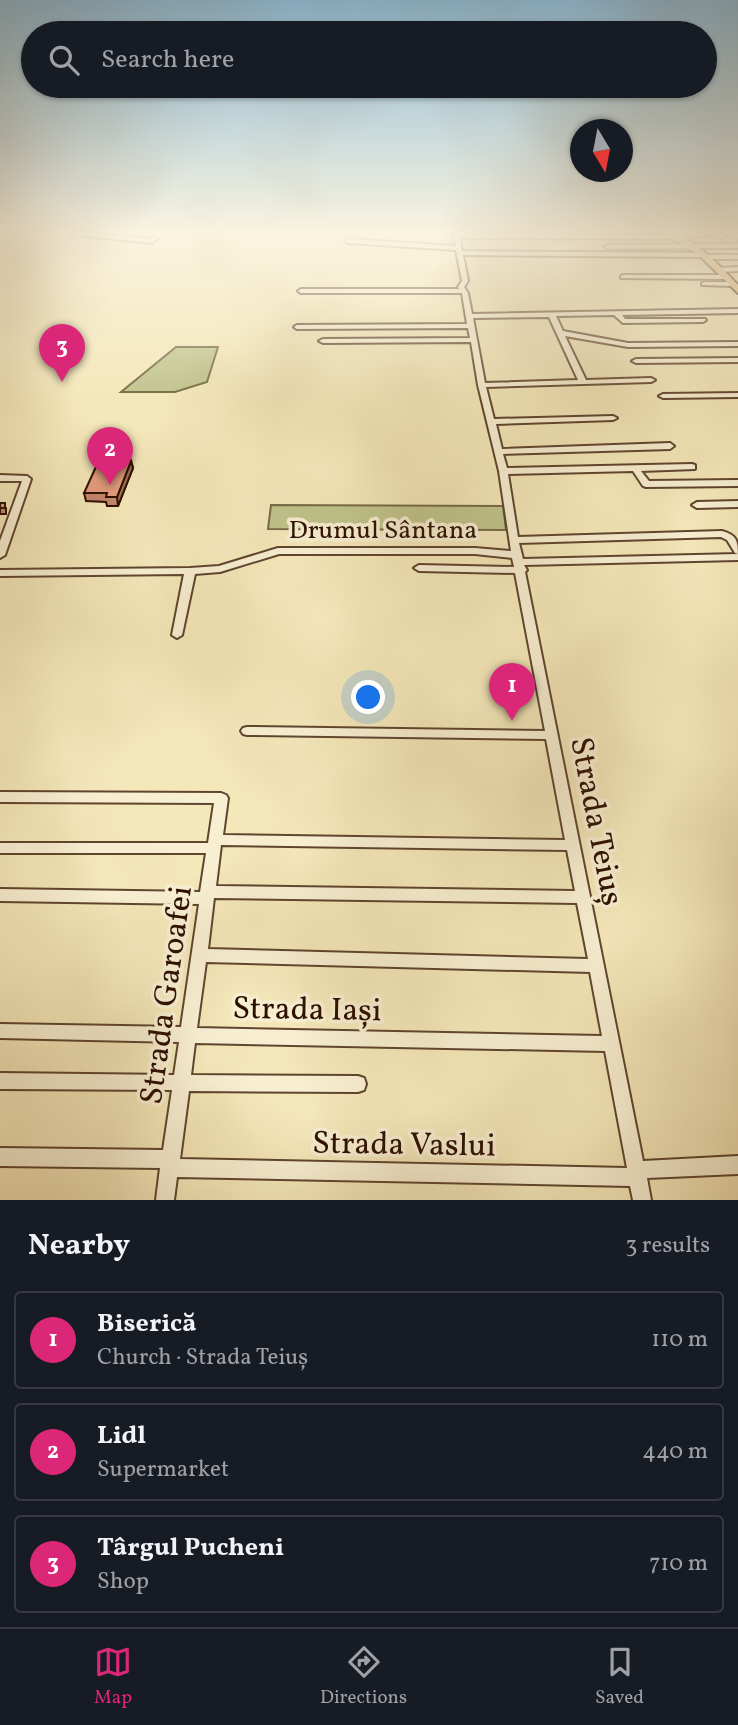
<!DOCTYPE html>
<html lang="en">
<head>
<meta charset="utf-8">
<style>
  body { margin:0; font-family:Vollkorn,serif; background:#20242c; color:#f1f3f6 }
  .compass { position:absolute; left:570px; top:119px; width:63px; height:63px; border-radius:50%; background:#171b24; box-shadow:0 2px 5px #0004; rotate:170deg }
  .you { position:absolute; left:369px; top:698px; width:24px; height:24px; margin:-18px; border:5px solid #fff; border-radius:50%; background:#1a73e8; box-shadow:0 0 0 10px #1a73e833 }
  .badge { display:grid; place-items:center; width:46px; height:46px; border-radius:50%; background:#db2777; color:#fff; font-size:23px; font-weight:700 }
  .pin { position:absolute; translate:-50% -58px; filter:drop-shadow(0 2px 4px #0008) }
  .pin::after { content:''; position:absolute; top:37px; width:24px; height:21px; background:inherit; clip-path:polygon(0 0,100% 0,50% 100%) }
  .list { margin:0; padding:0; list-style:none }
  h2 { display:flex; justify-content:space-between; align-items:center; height:91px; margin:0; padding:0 28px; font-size:30px }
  h2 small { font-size:23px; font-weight:400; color:#9ea1a6 }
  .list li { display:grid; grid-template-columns:46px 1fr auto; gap:21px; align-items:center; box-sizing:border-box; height:98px; margin:0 14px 14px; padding:0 14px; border:2px solid #363941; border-radius:7px }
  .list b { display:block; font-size:26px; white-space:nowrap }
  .list p { margin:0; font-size:23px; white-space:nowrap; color:#9ea1a6 }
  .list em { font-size:23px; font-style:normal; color:#9ea1a6 }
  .icon { flex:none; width:38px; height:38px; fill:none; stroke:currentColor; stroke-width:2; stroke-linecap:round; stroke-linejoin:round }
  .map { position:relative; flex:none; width:738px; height:1200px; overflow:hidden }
  .search { position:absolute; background:#171b24; box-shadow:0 2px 5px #0004; left:21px; right:21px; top:21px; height:77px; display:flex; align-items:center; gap:18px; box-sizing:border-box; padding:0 24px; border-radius:38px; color:#9ea1a6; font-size:26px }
  .sheet { height:427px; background:#171b24 }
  nav { display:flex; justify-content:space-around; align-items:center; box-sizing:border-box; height:98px; border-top:2px solid #363941; background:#171b24; font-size:19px; color:#9ea1a6 }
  nav a { display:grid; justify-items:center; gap:4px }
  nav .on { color:#db2777 }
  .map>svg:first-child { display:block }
  .green { fill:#c0c48c; stroke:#766a46; stroke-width:2 }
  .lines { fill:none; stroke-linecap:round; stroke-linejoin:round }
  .minor-casing { stroke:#5f452e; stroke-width:4 }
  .major-casing { stroke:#2d0f00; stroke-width:4 }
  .minor { fill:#f8efd2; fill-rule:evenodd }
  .major { fill:#eac47c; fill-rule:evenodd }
  .wall { fill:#c4876c; stroke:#2d0f00; stroke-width:2 }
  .shaded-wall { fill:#a06e58; stroke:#2d0f00; stroke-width:2 }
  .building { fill:#e49d7d; stroke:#2d0f00; stroke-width:2 }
  .labels { text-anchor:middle; stroke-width:7; stroke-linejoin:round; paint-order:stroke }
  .street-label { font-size:26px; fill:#2d0f00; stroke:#f8efd2 }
  .near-street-label { font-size:32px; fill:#2d0f00; stroke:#f8efd2 }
</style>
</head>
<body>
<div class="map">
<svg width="738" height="1200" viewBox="0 0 738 1200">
  <rect width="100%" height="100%" fill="#f4e7b9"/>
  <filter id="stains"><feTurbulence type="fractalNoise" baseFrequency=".00286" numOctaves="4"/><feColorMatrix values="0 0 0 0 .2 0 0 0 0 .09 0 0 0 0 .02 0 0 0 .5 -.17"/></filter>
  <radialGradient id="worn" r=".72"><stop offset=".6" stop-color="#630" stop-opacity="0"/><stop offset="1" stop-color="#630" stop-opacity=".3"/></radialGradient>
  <path class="green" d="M176,347H218L207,382L175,392H121Z
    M271,505L503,506L506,530L268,529Z"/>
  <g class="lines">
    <defs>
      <path id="minor" d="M74,233H91L151,239L159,233H165L152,243L77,235Z
        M453,233L664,235L717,233L737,241L734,243L712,235L664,239L460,238L462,251L704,253L707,255H738V259H706L703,257L463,255L468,281L464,287L468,293L472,314L738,309V313L622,315L625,319H705L706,320L703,322L623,323L614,315L556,316L563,331L628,343L738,342V346L628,347L565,336L586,380L651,378L655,380L651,382L486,387L494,419L613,416L617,418L613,420L496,424L502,449L670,443L674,446L670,449L503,454L507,468L692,464L695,465V469L641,471L649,481L738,480V486L646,487L643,486L633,471L508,474L518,537L722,531C736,535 738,540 738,554L735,553L727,540L721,537L519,543L523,559L738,554V560L524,565L527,570L525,572L643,1161L738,1156V1174L647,1178L651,1200H633L630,1186L177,1177L174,1200H156L160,1168L0,1166V1148L163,1150L172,1090L0,1089V1073L174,1075L179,1042L0,1038V1024L181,1027L199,904L0,901V889L200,892L206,853H0V843H208L214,803L0,802V792L221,793L226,795L228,798L223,835L565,840L546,739L247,735L243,734L241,731L243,728L247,727L545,731L515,573L419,571L414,568L419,565L514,567L512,558L475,554H279L220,572L195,574L182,635L177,638L172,635L184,574L0,576V570L190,568L219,566L278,548H475L511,551L499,471L478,385L471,342L323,343L319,341L323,339L470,338L468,328L297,329L294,327L297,325L467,324L462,293H301L298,291L301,289H459L458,287L462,281L456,250L348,243L345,241L348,239L456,246ZM549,317L578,380L485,383L473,318ZM221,845L567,850L575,891L216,886ZM214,898L577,903L588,959L208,949ZM206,962L590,972L602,1036L197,1028ZM195,1043L605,1051L627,1168L180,1159L189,1091L358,1092L364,1090L366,1084L364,1078L358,1076L191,1075Z
        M738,244V248L608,249L605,247L608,245Z
        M738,267V271L718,272L715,270L718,268Z
        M623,275H725L728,277L725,279L621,278V276Z
        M704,282H732L735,284L732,286L702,285V283Z
        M738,358V362L636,363L632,361L636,359Z
        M738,393V397L663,398L659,396L663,394Z
        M0,475L27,476L31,479L5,555L0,558V541L22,481H0Z
        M738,501V507L697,508L692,505L697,502Z"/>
      <path id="major" d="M663,233C691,232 720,267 738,285V293L699,255Z"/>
    </defs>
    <use href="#minor" class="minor-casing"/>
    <use href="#major" class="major-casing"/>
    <use href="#minor" class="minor"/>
    <use href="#major" class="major"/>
  </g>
  <path class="wall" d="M131,461L133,468L118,506H107L106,502L86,501L84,493Z
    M0,503L6,508V514H0Z"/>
  <path class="shaded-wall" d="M131,461L133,468L118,506L117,497Z"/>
  <path class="building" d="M99,460L131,461L117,497H106L107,493H84Z
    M0,503H5V508H0Z"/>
  <linearGradient id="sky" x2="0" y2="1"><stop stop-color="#8ab8d4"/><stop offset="0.58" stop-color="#faf4e0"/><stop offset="1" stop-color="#faf4e0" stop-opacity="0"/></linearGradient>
  <rect width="738" height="401" fill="url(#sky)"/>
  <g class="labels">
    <g class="street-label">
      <text x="383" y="538">Drumul Sântana</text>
    </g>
    <g class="near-street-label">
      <text transform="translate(598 821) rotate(79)" y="11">Strada Teiuș</text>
      <text transform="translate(165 995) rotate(-82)" y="11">Strada Garoafei</text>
      <text transform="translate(307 1008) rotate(1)" y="11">Strada Iași</text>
      <text transform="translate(404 1143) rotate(1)" y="11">Strada Vaslui</text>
    </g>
  </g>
  <rect width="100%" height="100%" filter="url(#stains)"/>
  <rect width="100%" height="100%" fill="url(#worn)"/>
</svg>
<svg class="compass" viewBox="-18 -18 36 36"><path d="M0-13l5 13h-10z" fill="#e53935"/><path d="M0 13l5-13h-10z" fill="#9ea1a6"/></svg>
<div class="you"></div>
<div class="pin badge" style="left:512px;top:721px">1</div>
<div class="pin badge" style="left:110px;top:485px">2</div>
<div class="pin badge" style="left:62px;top:382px">3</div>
<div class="search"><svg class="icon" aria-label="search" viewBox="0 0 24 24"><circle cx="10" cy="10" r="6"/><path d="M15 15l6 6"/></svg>Search here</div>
</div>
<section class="sheet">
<h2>Nearby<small>3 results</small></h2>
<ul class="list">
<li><span class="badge">1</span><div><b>Biserică</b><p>Church · Strada Teiuș</p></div><em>110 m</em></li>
<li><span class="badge">2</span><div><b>Lidl</b><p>Supermarket</p></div><em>440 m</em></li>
<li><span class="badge">3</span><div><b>Târgul Pucheni</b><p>Shop</p></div><em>710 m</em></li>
</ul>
</section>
<nav>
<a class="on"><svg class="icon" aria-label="map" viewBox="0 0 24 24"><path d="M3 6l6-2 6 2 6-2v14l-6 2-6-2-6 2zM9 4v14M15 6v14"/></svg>Map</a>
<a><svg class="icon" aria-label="directions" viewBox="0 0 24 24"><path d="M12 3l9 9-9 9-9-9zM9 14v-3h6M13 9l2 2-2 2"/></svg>Directions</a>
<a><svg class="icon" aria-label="saved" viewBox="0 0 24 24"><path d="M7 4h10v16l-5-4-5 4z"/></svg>Saved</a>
</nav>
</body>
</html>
